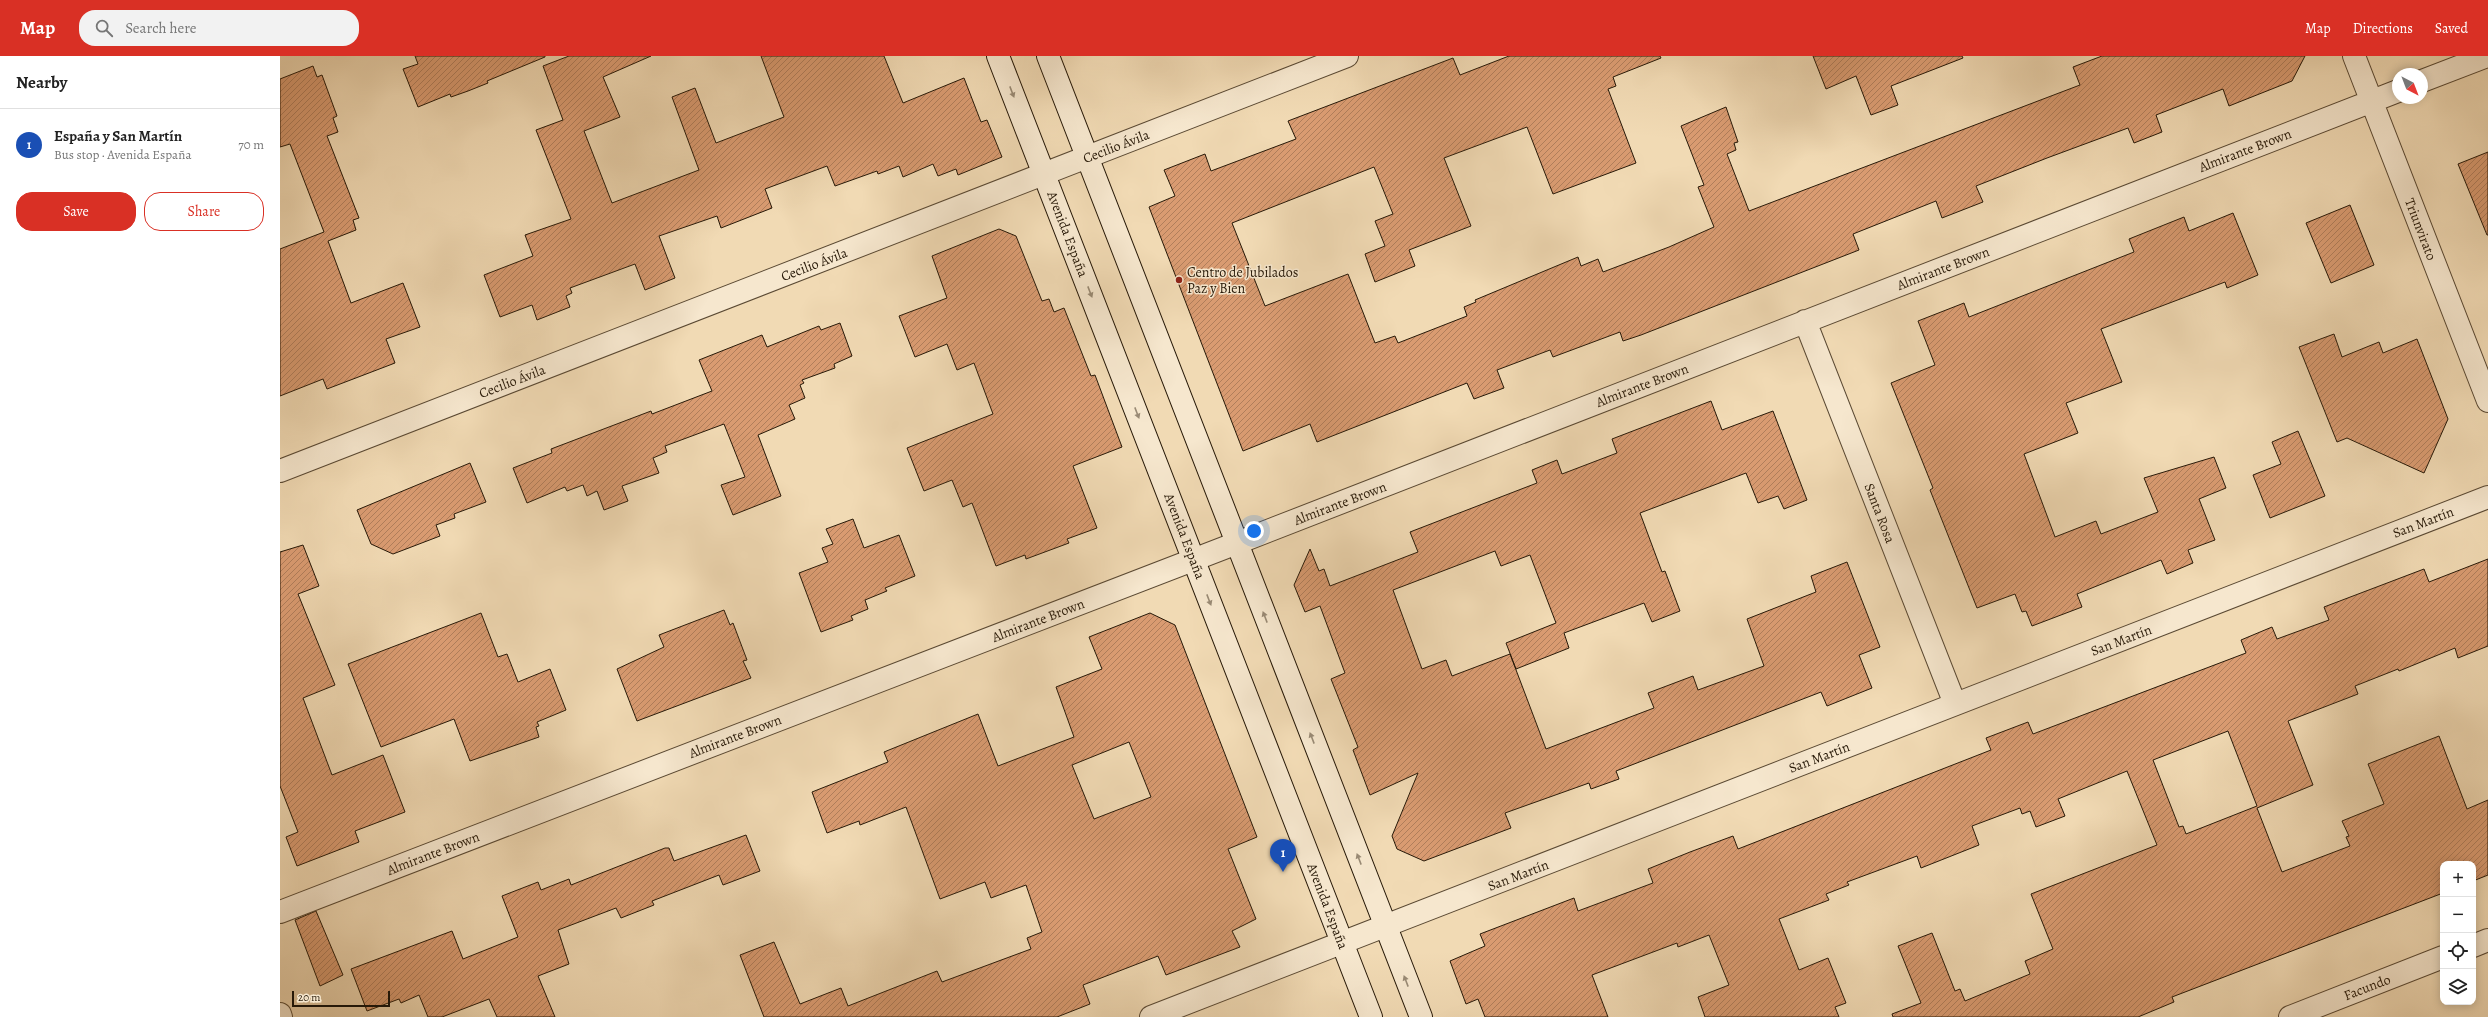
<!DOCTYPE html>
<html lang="en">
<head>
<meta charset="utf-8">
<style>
  body { margin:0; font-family:Alegreya,serif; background:#f2f2f2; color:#222 }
  .controls { position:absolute; right:12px; bottom:12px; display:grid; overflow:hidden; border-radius:8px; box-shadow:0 2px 10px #0003 }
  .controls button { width:36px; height:36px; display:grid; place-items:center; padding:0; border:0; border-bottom:1px solid #e0e0e0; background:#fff; color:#222; font:20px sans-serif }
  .compass { position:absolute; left:2112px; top:12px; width:36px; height:36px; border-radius:50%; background:#fff; box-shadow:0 2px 10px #0003; rotate:138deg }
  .scale { position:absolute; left:12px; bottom:10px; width:98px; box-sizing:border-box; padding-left:4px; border:2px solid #271908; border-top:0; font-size:11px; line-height:14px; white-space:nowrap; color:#271908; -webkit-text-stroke:3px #f6e7ce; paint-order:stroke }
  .you { position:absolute; left:974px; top:475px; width:14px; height:14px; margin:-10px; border:3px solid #fff; border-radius:50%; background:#1a73e8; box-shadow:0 0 0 6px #1a73e833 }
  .badge { display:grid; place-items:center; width:26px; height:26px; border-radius:50%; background:#d93025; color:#fff; font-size:13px; font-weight:700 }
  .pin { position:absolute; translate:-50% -33px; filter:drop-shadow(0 1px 2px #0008) }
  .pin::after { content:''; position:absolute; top:21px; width:14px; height:12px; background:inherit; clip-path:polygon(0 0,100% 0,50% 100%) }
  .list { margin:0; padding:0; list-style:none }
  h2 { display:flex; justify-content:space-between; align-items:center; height:52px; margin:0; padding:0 16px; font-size:17px }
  h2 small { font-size:13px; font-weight:400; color:#767676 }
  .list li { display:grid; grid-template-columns:26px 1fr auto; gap:12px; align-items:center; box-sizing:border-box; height:72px; padding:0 16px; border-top:1px solid #e0e0e0 }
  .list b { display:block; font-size:15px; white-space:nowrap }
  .list p { margin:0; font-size:13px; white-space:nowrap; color:#767676 }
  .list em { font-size:13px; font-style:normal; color:#767676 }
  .actions { display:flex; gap:8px; padding:12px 16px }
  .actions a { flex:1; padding:9px 0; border:1px solid #d93025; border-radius:16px; text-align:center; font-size:14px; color:#d93025 }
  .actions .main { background:#d93025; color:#fff }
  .icon { flex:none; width:22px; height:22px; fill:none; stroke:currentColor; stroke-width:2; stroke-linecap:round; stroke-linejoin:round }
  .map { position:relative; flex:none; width:2208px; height:961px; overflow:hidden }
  header { display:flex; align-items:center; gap:24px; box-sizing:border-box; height:56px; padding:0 20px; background:#d93025; color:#fff }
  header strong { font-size:19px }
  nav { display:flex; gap:22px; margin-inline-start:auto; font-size:14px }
  .search { width:280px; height:36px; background:#f2f2f2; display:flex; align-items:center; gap:10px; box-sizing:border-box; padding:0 14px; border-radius:16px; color:#767676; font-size:15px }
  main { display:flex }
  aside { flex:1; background:#fff }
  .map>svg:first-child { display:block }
  .building { fill:url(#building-hatch); stroke:#271908; fill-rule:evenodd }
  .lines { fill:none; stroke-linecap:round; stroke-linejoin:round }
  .minor-casing { stroke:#5a4933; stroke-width:24 }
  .tertiary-casing { stroke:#5a4933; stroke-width:24 }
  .secondary-casing { stroke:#271908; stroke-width:24 }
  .minor { stroke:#f6e7ce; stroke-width:22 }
  .tertiary { stroke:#f6e7ce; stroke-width:22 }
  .secondary { stroke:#f6e7ce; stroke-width:22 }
  .oneway { fill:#998a75 }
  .poi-dot { fill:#8f2418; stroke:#f6e7ce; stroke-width:1.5 }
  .labels { text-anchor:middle; stroke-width:3; stroke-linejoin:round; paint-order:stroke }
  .street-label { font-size:14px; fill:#271908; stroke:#f6e7ce }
  .poi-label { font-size:14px; fill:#271908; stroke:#f6e7ce; text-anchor:start }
</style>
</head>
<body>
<header>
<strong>Map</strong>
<div class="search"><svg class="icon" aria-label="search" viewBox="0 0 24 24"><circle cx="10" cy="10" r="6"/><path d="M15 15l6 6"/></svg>Search here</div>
<nav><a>Map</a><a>Directions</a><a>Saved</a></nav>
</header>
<main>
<aside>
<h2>Nearby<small></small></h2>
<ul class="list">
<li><span class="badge" style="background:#1a4fb4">1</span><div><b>España y San Martín</b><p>Bus stop · Avenida España</p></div><em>70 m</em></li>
</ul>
<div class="actions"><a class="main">Save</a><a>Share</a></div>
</aside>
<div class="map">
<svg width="2208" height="961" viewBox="0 0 2208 961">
  <defs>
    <pattern id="building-hatch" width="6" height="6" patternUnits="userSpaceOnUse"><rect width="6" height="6" fill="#d99b71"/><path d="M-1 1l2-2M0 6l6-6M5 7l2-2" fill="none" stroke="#b07e5b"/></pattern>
  </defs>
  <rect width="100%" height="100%" fill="#f1dab4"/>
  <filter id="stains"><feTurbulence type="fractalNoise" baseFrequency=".005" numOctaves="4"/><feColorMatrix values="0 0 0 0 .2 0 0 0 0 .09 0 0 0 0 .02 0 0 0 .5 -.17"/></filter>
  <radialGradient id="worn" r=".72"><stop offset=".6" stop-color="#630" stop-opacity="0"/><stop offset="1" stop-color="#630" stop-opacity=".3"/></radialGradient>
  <path class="building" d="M135,0H265V1L207,25L208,27L188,35L171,41L170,38L138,51L123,13L138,8Z
    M289,0H371L323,21L340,61L304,75L332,147L419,114L392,41L415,32L436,87L504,61L481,0H604L623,47L684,22L701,66L707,64L722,101L678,119L676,113L658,120L653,108L623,121L619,110L598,118L597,115L555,130L547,110L485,133L492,152L441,172L437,160L379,180L395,222L365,234L355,208L290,232L292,237L286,240L290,251L257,264L252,249L220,261L204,219L253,200L245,179L291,163L256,74L283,64L263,10Z
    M1229,0H1380L1381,2L1333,21L1336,30L1328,33L1356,107L1273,138L1247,71L1164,102L1191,170L1129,194L1135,210L1095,226L1085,198L1105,190L1095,165L1113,158L1094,111L952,167L985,250L1068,218L1095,287L1115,280L1118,287L1187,260L1184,251L1196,246L1195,244L1298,201L1301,210L1318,203L1323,216L1389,191L1434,171L1418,131L1424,129L1401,70L1446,51L1458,86L1454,87L1456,94L1447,98L1469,155L1800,29L1793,11L1822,0H2025L2012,25L1949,50L1943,33L1876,59L1882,76L1854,87L1848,72L1767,102L1696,130L1703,146L1662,162L1656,145L1573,178L1579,194L1361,279L1343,285L1340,276L1273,301L1270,294L1217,314L1224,332L1194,343L1187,327L1037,386L1030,368L963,395L869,151L895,140L884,114L925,98L931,115L1016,83L1008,65L1173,2L1180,19Z
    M1533,0H1682L1683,2L1611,30L1618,49L1591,59L1576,20L1546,33Z
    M33,10L37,21L42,19L57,60L53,62L58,76L47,80L79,162L73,164L76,174L48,185L71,247L123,227L140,271L106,283L115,307L47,333L43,323L0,340V193L44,176L10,88L0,91V23Z
    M2208,96V179H2207L2178,108Z
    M2070,149L2094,209L2051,227L2026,167Z
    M1953,157L1978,219L1947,232L1945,226L1821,273L1842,326L1786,347L1798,377L1744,398L1775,481L1816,465L1821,478L1878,456L1864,422L1934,401L1946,432L1919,443L1935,484L1908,494L1913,507L1887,518L1881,504L1797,538L1802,551L1752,570L1746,555L1742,556L1735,538L1697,552L1650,434L1653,432L1611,327L1655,309L1638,265L1684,247L1689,261L1854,196L1849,183L1904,161L1909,175Z
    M719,173L736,180L762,245L769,243L774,256L784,252L811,320L815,319L842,391L793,410L817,472L787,483L789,487L746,503L745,499L716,510L692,447L683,451L672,424L644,435L627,392L713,358L694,307L677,314L667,288L635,301L619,260L667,242L652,200Z
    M560,267L572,300L554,308L555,312L522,324L524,327L520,329L525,342L509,349L515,363L478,379L501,440L453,459L441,429L465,421L444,368L385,390L387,396L373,402L379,417L342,430L348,445L324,454L317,435L307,440L303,429L287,435L285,431L247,447L233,412L272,397L271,393L371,355L372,358L432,335L419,304L482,279L487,291L539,270L541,274Z
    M2054,278L2062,301L2099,286L2103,297L2137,283L2168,363L2144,417L2067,382L2057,386L2019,291Z
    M1431,345L1442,374L1493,355L1527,444L1504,453L1498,440L1478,447L1466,417L1360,457L1382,516L1385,515L1400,555L1372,566L1364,547L1284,577L1289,592L1236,613L1226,587L1276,567L1250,499L1221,510L1215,495L1113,534L1142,613L1166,604L1172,620L1230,598L1266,693L1374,652L1368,637L1413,620L1418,634L1484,610L1467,563L1536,536L1531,520L1567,506L1600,591L1579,599L1592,632L1547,650L1541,636L1336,715L1339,723L1311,733L1309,727L1225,757L1231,772L1144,805L1117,793L1112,780L1138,717L1090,739L1073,694L1078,691L1051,623L1065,617L1040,550L1025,556L1014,529L1030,493L1039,515L1044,513L1050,530L1138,496L1130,476L1257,427L1252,414L1277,404L1282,418L1337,397L1332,383Z
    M2018,375L2045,440L1990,462L1973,419L2001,408L1992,386Z
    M190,407L206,446L174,458L175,462L156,469L160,480L113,498L91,488L77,454Z
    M573,463L584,492L619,479L635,520L605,532L607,535L585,544L588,553L571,560L573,564L541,576L519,517L548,506L542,492L553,488L546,473Z
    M23,489L39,530L18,538L55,629L23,642L52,719L103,699L125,756L75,775L79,786L17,810L6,781L18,776L0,730V496Z
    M2208,503V590L2178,602L2175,592L2119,615L2118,613L2075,630L2078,638L2008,665L2033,729L1977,752L2002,816L2070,790L2066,781L2069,780L2062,765L2104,748L2088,708L2159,680L2187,753L2208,744V819L2193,825V808H2163V837L1892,941L1894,946L1858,961H1613L1612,958L1641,947L1618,890L1652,877L1675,935L1680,933L1685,945L1750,918L1745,905L1773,893L1751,838L1877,789L1847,715L1778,743L1785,760L1756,771L1750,755L1742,758L1740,752L1692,770L1699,789L1641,812L1637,800L1567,826L1569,829L1546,838L1549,844L1499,863L1519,914L1548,902L1566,947L1555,951L1559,961H1425L1418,941L1449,929L1429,879L1398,891L1397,887L1312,919L1328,961H1205L1198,943L1186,948L1170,905L1205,890L1200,878L1294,842L1298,855L1373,827L1368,813L1410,796L1453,780L1458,793L1711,694L1706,682L1748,666L1753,678L1966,597L1961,584L1992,571L1997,583L2049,564L2044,551L2144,513L2149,526ZM1948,675L1977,750L1906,778L1903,770L1899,771L1873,704Z
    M444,554L450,569L453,567L467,604L463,605L471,622L357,665L337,613L384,591L379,579Z
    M201,557L218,601L227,598L238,626L270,613L286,654L257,666L259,670L256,671L259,681L190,705L174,663L101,691L68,608Z
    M870,557L895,569L977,781L948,793L976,863L952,875L960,891L886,919L878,900L803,929L810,948L777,961H484L460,899L494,886L520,948L561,932L568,950L657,915L662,926L751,893L747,882L762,876L746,829L711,842L705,826L660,843L626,751L580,769L579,765L547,777L532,736L608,706L604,696L698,658L718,710L794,681L776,631L822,613L809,581ZM849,686L871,741L814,763L792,709Z
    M466,779L480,815L443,829L439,819L372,845L374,849L341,862L336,852L278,874L289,908L258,920L275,961H217L209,943L162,961H148L139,939L121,947L119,943L87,955L71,913L172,875L183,903L238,881L222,840L258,826L261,834L289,823L291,829L385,792H389L394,805Z
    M36,855L63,919L40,930L15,864Z"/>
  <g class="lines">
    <defs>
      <path id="minor" d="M2074,0L2208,345
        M2142,25L2207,0
        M1525,265L1675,648
        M0,415L1067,0
        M0,856L957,487L2118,35
        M2193,890L2208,884
        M871,961L2208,441
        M2010,961L2163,901"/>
      <path id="tertiary" d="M0,958L1,961"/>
      <path id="secondary" d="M718,0L1091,961
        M768,0L1141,961"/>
    </defs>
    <use href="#minor" class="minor-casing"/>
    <use href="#tertiary" class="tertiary-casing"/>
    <use href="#secondary" class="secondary-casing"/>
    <use href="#minor" class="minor"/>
    <use href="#tertiary" class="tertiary"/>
    <use href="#secondary" class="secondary"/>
  </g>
  <defs><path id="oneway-solid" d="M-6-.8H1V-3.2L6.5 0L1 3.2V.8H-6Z"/></defs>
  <g class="oneway">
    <use href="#oneway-solid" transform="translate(732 36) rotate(69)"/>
    <use href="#oneway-solid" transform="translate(810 236) rotate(69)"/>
    <use href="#oneway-solid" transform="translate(857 357) rotate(69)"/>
    <use href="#oneway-solid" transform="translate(929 544) rotate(69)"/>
    <use href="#oneway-solid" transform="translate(985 561) rotate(-111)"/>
    <use href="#oneway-solid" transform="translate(1032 682) rotate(-111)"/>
    <use href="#oneway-solid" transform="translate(1079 803) rotate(-111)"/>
    <use href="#oneway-solid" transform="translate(1126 925) rotate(-111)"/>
  </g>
  <circle class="poi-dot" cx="899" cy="224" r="4"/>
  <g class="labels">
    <g class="street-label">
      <text transform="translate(836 90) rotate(-21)" y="5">Cecilio Ávila</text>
      <text transform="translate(1965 94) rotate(-21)" y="5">Almirante Brown</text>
      <text transform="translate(2141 173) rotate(69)" y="5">Triunvirato</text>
      <text transform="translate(788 178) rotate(69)" y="5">Avenida España</text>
      <text transform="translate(534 208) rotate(-21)" y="5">Cecilio Ávila</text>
      <text transform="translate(1663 212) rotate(-21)" y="5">Almirante Brown</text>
      <text transform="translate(232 325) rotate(-21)" y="5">Cecilio Ávila</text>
      <text transform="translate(1362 329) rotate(-21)" y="5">Almirante Brown</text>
      <text transform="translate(1060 447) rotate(-21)" y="5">Almirante Brown</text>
      <text transform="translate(1600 457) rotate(69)" y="5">Santa Rosa</text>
      <text transform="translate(2143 466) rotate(-21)" y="5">San Martín</text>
      <text transform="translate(905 480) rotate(69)" y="5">Avenida España</text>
      <text transform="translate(758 564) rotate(-21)" y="5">Almirante Brown</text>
      <text transform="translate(1841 584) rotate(-21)" y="5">San Martín</text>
      <text transform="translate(455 680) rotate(-21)" y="5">Almirante Brown</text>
      <text transform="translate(1539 701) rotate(-21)" y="5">San Martín</text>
      <text transform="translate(153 797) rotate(-21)" y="5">Almirante Brown</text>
      <text transform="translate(1238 819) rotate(-21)" y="5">San Martín</text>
      <text transform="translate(1048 850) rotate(69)" y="5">Avenida España</text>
      <text transform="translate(2087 931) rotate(-21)" y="5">Facundo</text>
    </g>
    <g class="poi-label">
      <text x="907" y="221">Centro de Jubilados<tspan x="907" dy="16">Paz y Bien</tspan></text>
    </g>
  </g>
  <rect width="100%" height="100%" filter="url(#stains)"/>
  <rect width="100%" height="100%" fill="url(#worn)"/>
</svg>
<div class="controls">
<button>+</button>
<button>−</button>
<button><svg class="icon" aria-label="locate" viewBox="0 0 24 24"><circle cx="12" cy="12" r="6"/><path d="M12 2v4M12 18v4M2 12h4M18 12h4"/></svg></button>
<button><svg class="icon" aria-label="layers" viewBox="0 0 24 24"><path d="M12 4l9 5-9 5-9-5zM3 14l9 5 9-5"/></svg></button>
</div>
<svg class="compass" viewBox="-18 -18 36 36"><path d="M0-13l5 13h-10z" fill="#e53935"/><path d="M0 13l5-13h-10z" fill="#767676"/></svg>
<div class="scale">20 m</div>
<div class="you"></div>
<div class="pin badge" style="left:1003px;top:816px;background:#1a4fb4">1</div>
</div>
</main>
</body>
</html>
